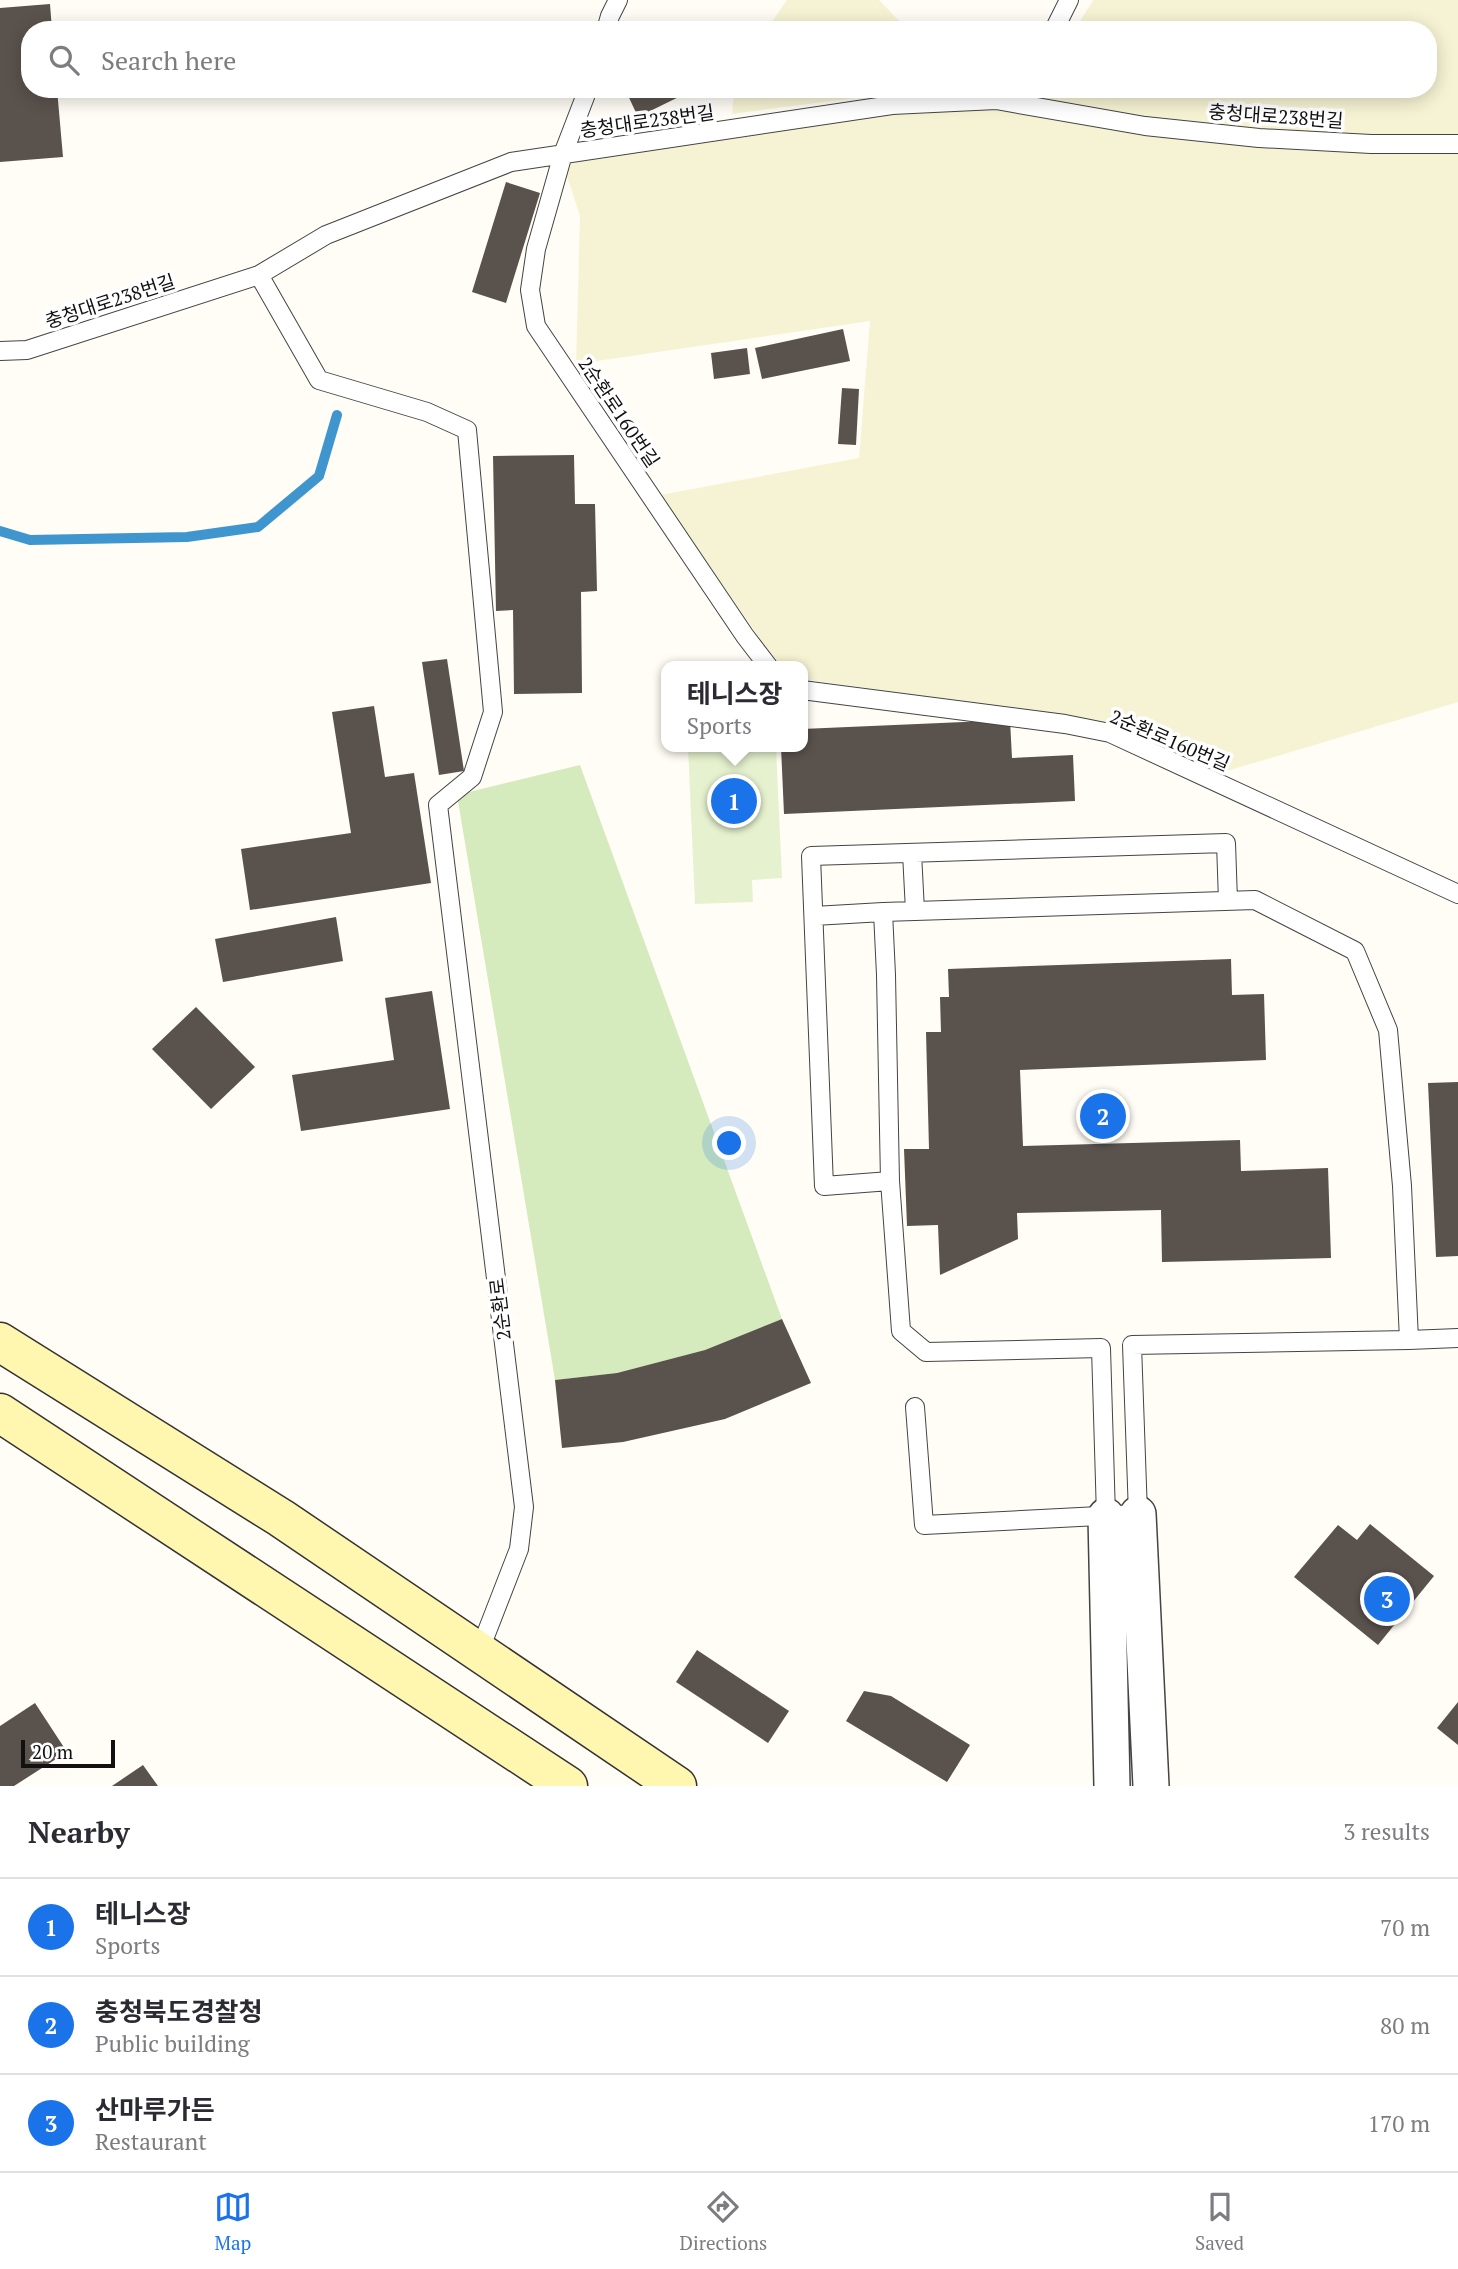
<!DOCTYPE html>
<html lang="en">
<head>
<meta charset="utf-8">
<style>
  body { margin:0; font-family:"PT Serif","Noto Sans KR",serif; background:#f7f7f7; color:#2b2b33 }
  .scale { position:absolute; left:21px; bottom:18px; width:94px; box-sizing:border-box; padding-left:7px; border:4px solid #111; border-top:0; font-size:19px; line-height:24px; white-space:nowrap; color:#111; -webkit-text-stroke:5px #fff; paint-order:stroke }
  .you { position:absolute; left:730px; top:1144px; width:24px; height:24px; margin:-18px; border:5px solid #fff; border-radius:50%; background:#1a73e8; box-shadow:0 0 0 10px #1a73e833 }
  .badge { display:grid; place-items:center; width:46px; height:46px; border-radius:50%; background:#1a73e8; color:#fff; font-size:23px; font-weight:700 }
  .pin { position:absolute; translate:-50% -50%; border:4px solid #fff; box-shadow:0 2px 7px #0006 }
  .popup { position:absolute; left:661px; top:661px; width:147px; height:91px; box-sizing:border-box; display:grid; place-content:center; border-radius:14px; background:#fff; filter:drop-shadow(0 2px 5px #0005); font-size:23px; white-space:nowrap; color:#7c7c81 }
  .popup b { font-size:26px; color:#2b2b33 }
  .popup::after { content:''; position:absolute; left:50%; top:100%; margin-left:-14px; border:14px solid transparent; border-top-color:#fff }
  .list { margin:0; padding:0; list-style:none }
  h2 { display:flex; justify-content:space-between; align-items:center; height:91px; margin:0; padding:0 28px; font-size:30px }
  h2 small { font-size:23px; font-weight:400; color:#7c7c81 }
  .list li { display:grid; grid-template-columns:46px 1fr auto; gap:21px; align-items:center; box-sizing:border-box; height:98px; padding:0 28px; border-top:2px solid #e1e1e2 }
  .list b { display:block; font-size:26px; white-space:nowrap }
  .list p { margin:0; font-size:23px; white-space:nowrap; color:#7c7c81 }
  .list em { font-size:23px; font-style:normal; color:#7c7c81 }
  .icon { flex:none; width:38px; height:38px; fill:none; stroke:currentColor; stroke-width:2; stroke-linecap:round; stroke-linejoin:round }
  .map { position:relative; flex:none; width:1458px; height:1786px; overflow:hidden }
  .search { position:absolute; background:#fff; box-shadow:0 4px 18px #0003; left:21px; right:21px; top:21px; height:77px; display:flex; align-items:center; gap:18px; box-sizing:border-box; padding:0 24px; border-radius:28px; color:#7c7c81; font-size:26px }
  .sheet { height:385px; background:#fff }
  nav { display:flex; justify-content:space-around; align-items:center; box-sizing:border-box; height:98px; border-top:2px solid #e1e1e2; background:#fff; font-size:19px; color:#7c7c81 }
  nav a { display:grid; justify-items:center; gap:4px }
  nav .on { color:#1a73e8 }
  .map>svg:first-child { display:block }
  .farmland { fill:#f6f3d4 }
  .green { fill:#d5ebbd }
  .pitch { fill:#e6f2cf }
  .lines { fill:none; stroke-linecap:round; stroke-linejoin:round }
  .stream { stroke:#3f96cf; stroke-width:10 }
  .building { fill:#5a524d }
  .lane-casing { stroke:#444; stroke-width:20 }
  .street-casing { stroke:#444; stroke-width:38 }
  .secondary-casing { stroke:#333; stroke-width:41 }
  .lane { stroke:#fff; stroke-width:18 }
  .street { stroke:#fff; stroke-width:35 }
  .secondary { stroke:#fff6b0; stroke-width:38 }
  .labels { text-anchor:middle; stroke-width:7; stroke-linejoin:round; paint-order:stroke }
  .street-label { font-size:19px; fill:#111; stroke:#fff }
</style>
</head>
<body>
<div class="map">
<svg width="1458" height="1786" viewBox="0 0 1458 1786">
  <rect width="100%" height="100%" fill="#fffdf5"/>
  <path class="farmland" d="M787,0H879L908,30H766Z
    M1093,0H1458V140L1218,130L1034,101L1021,90L1428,89V30H1075Z
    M734,89H963L869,96L732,114Z
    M970,102L1210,140L1417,154L1458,150V702L1227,771L1098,720L802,679V666H779L660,495L859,458L870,321L576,364L580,216L562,161Z"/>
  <path class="green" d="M580,765L782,1319L705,1350L617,1373L555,1380L457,795Z"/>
  <path class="pitch" d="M688,747H776L782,878L752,880L753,902L695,904Z"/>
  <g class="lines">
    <path class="stream" d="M0,531L30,540L187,537L258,527L319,476L337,415"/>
  </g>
  <path class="building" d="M50,4L52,30H30V89H57L63,157L0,162V8Z
    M625,89H695L638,117Z
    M506,182L540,193L506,303L472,292Z
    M843,329L850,361L762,379L755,348Z
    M747,348L750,374L714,379L711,353Z
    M842,388L859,389L856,445L838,444Z
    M574,455L575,504H595L597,591L581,592L582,693L514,694L513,610L496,611L493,456Z
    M447,659L464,771L439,775L422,662Z
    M374,706L385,777L414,773L431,883L250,910L241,849L351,833L332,712Z
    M1010,720L1012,758L1073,755L1075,801L784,814L781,747H802V729Z
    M336,917L343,961L223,982L215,939Z
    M1231,959L1232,995L1264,994L1266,1060L1020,1070L1023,1146L1240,1140L1241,1171L1328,1168L1331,1258L1162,1262L1161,1210L1017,1213L1018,1239L940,1275L938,1225L907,1226L904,1149H929L926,1032H941L940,997H949L948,969Z
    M432,991L450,1109L301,1131L292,1075L394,1060L385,998Z
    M196,1007L255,1067L211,1109L152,1049Z
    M1458,1082V1256L1436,1257L1428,1083Z
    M782,1319L811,1383L725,1419L623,1442L562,1448L555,1380L617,1373L705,1350Z
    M1370,1524L1434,1576L1378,1645L1294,1577L1338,1525L1357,1540Z
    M697,1650L789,1711L768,1743L676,1682Z
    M864,1691L891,1696L970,1745L947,1782L846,1721Z
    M1458,1702V1745L1437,1728Z
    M35,1703L67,1752L14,1786H0V1726Z
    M143,1765L158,1786H112Z"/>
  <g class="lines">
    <defs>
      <path id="lane" d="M606,30L610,16L618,0
        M1054,30L1069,0
        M588,89L563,154L536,249L530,290L536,326L745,636L768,666
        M259,275L319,380L427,412L467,430L493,712L472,777L438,805L524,1507L519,1549L479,1652
        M0,351L27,350L259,275L326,235L511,162L892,105L996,100L1145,126L1259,138L1371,144H1458
        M802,690L1065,724L1110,733L1458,894
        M912,853L915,911
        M814,916L883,912
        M890,1181L824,1186L811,856L1226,843L1228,901
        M1409,1340L1458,1338
        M915,1407L924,1525L1138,1514L1132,1345L1409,1340L1402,1186L1388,1030L1355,951L1255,900L883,912L886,975L890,1181L901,1331L926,1352L1101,1348L1106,1516"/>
      <path id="street" d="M1138,1514L1151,1786
        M1106,1516L1112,1786"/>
      <path id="secondary" d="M0,1342L281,1518L677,1786
        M0,1413L568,1786"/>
    </defs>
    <use href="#lane" class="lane-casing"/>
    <use href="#street" class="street-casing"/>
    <use href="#secondary" class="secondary-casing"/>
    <use href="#lane" class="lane"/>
    <use href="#street" class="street"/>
    <use href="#secondary" class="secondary"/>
  </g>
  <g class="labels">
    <g class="street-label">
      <text transform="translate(1276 116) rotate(4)" y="7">충청대로238번길</text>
      <text transform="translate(647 121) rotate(-8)" y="7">충청대로238번길</text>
      <text transform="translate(110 301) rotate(-18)" y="7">충청대로238번길</text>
      <text transform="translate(619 412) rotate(56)" y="7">2순환로160번길</text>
      <text transform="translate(1170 740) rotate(23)" y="7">2순환로160번길</text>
      <text transform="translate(500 1309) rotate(-97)" y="7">2순환로</text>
    </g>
  </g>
</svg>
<div class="scale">20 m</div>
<div class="you"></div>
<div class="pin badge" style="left:734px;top:801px">1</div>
<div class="popup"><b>테니스장</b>Sports</div>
<div class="pin badge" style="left:1103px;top:1116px">2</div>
<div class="pin badge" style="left:1387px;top:1599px">3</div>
<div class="search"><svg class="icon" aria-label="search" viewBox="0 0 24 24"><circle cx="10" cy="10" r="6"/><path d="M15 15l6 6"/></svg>Search here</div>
</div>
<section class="sheet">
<h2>Nearby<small>3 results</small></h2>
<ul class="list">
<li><span class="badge">1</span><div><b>테니스장</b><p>Sports</p></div><em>70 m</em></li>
<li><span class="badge">2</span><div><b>충청북도경찰청</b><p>Public building</p></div><em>80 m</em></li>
<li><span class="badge">3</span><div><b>산마루가든</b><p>Restaurant</p></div><em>170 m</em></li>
</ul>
</section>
<nav>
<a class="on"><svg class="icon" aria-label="map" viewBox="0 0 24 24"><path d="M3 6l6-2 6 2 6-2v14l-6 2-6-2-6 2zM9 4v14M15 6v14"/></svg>Map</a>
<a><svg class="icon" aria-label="directions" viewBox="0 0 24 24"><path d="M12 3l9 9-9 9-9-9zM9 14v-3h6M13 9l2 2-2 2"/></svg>Directions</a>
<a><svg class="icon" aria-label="saved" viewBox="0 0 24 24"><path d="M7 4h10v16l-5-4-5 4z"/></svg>Saved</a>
</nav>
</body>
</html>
